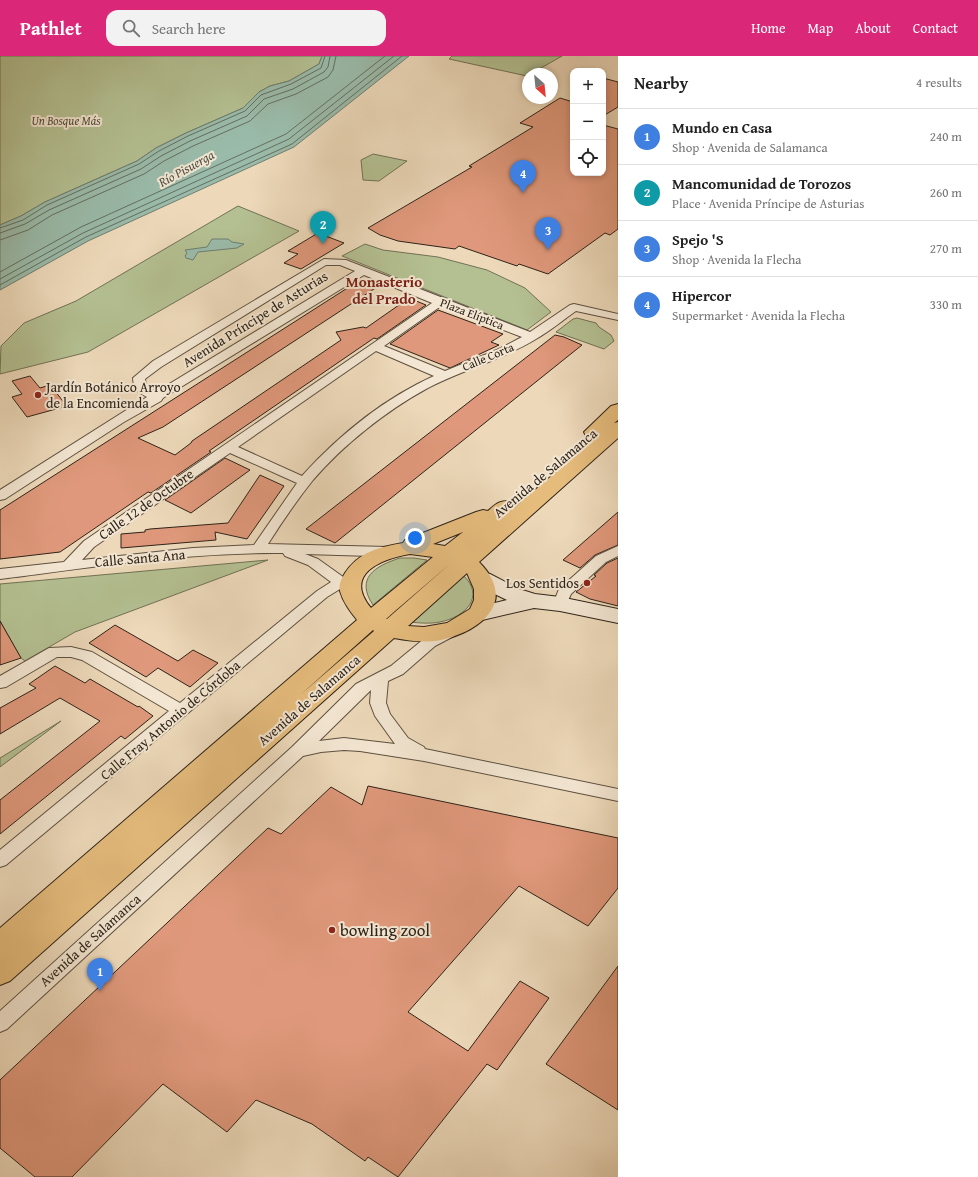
<!DOCTYPE html>
<html lang="en">
<head>
<meta charset="utf-8">
<style>
  body { margin:0; font-family:"Gentium Book Plus",serif; background:#f2f2f2; color:#222 }
  .controls { position:absolute; right:12px; top:12px; display:grid; overflow:hidden; border-radius:8px; box-shadow:0 2px 6px #0003 }
  .controls button { width:36px; height:36px; display:grid; place-items:center; padding:0; border:0; border-bottom:1px solid #e0e0e0; background:#fff; color:#222; font:20px sans-serif }
  .compass { position:absolute; left:522px; top:12px; width:36px; height:36px; border-radius:50%; background:#fff; box-shadow:0 2px 6px #0003; rotate:153deg }
  .you { position:absolute; left:415px; top:482px; width:14px; height:14px; margin:-10px; border:3px solid #fff; border-radius:50%; background:#1a73e8; box-shadow:0 0 0 6px #1a73e833 }
  .badge { display:grid; place-items:center; width:26px; height:26px; border-radius:50%; background:#db2777; color:#fff; font-size:13px; font-weight:700 }
  .pin { position:absolute; translate:-50% -33px; filter:drop-shadow(0 1px 2px #0008) }
  .pin::after { content:''; position:absolute; top:21px; width:14px; height:12px; background:inherit; clip-path:polygon(0 0,100% 0,50% 100%) }
  .list { margin:0; padding:0; list-style:none }
  h2 { display:flex; justify-content:space-between; align-items:center; height:52px; margin:0; padding:0 16px; font-size:17px }
  h2 small { font-size:13px; font-weight:400; color:#767676 }
  .list li { display:grid; grid-template-columns:26px 1fr auto; gap:12px; align-items:center; box-sizing:border-box; height:56px; padding:0 16px; border-top:1px solid #e0e0e0 }
  .list b { display:block; font-size:15px; white-space:nowrap }
  .list p { margin:0; font-size:13px; white-space:nowrap; color:#767676 }
  .list em { font-size:13px; font-style:normal; color:#767676 }
  .icon { flex:none; width:22px; height:22px; fill:none; stroke:currentColor; stroke-width:2; stroke-linecap:round; stroke-linejoin:round }
  .map { position:relative; flex:none; width:618px; height:1121px; overflow:hidden }
  header { display:flex; align-items:center; gap:24px; box-sizing:border-box; height:56px; padding:0 20px; background:#db2777; color:#fff }
  header strong { font-size:19px }
  nav { display:flex; gap:22px; margin-inline-start:auto; font-size:14px }
  .search { width:280px; height:36px; background:#f2f2f2; display:flex; align-items:center; gap:10px; box-sizing:border-box; padding:0 14px; border-radius:12px; color:#767676; font-size:15px }
  main { display:flex }
  aside { flex:1; background:#fff }
  .map>svg:first-child { display:block }
  .green { fill:#b4c092; stroke:#707255 }
  .water { fill:#9abbaa; stroke:#6e7e70 }
  .lines { fill:none; stroke-linecap:round; stroke-linejoin:round }
  .shore { stroke:#646f61; stroke-width:1 }
  .building { fill:#df987b; stroke:#2d2318 }
  .street-casing { stroke:#5d5040; stroke-width:2 }
  .secondary-casing { stroke:#2d2318; stroke-width:2 }
  .highway-casing { stroke:#2d2318; stroke-width:2 }
  .street { fill:#f3e6d2; fill-rule:evenodd }
  .secondary { fill:#f3e6d2; fill-rule:evenodd }
  .highway { fill:#e6bc7d; fill-rule:evenodd }
  .poi-dot { fill:#8f2418; stroke:#f3e6d2; stroke-width:1.5 }
  .labels { text-anchor:middle; stroke-width:4; stroke-linejoin:round; paint-order:stroke }
  .far-park-label { font-size:12px; font-style:italic; fill:#4f4a36; stroke:#f3e6d2 }
  .far-street-label { font-size:12px; fill:#2d2318; stroke:#f3e6d2 }
  .far-water-label { font-size:13px; font-style:italic; fill:#4e5144; stroke:#f3e6d2 }
  .street-label { font-size:14px; fill:#2d2318; stroke:#f3e6d2 }
  .poi-label { font-size:14px; fill:#2d2318; stroke:#f3e6d2; text-anchor:start }
  .far-district-label { font-size:15px; font-weight:bold; fill:#7a1f14; stroke:#f3e6d2 }
  .near-poi-label { font-size:17px; fill:#2d2318; stroke:#f3e6d2; text-anchor:start }
</style>
</head>
<body>
<header>
<strong>Pathlet</strong>
<div class="search"><svg class="icon" aria-label="search" viewBox="0 0 24 24"><circle cx="10" cy="10" r="6"/><path d="M15 15l6 6"/></svg>Search here</div>
<nav><a>Home</a><a>Map</a><a>About</a><a>Contact</a></nav>
</header>
<main>
<div class="map">
<svg width="618" height="1121" viewBox="0 0 618 1121">
  <rect width="100%" height="100%" fill="#edd9ba"/>
  <filter id="stains"><feTurbulence type="fractalNoise" baseFrequency=".005" numOctaves="4"/><feColorMatrix values="0 0 0 0 .2 0 0 0 0 .09 0 0 0 0 .02 0 0 0 .5 -.17"/></filter>
  <radialGradient id="worn" r=".72"><stop offset=".6" stop-color="#630" stop-opacity="0"/><stop offset="1" stop-color="#630" stop-opacity=".3"/></radialGradient>
  <path class="green" d="M0,0H322L319,8L289,25L270,30L259,36L243,52L186,77L156,92L137,105L45,146L21,160L0,169Z
    M452,0H562L527,20L449,3Z
    M373,98L407,105L379,125L363,124L361,104Z
    M238,150L299,175L88,296L0,318L1,290L24,267L76,245Z
    M365,188L383,194L438,201L487,214L525,232L551,256L527,274L342,200Z
    M577,262L596,267L599,271L611,279L614,285L604,293L556,276L573,263Z
    M400,502H414L427,504L373,549C355,522 375,510 400,502Z
    M268,504L75,576L25,605L21,602L0,565V528Z
    M463,519C486,541 465,561 440,566C430,568 420,567 409,566Z
    M61,665L0,711V702Z"/>
  <path class="water" d="M322,0H409L294,91L88,185L0,234V169L21,160L45,146L137,105L156,92L186,77L243,52L259,36L270,30L289,25L319,8Z
    M212,183H228L232,186L244,188L237,192L198,196L193,204L186,202L185,200L187,197L185,194L207,191Z"/>
  <g class="lines">
    <path class="shore" d="M0,172L23,164L47,149L139,108L159,95L188,80L245,55L261,39L291,28L321,12L325,0
      M0,177L25,168L49,154L141,113L161,100L190,85L247,60L264,43L293,33L324,16L328,11L330,0
      M0,184L28,174L52,159L144,118L164,105L193,90L250,65L268,48L296,38L328,21L333,14L336,0
      M0,216L81,171L286,78L385,0
      M0,223L83,177L289,83L394,0
      M0,229L86,181L292,88L402,0"/>
  </g>
  <path class="building" d="M603,22L618,26V51L603,60Z
    M560,42L573,46V117H603V69L618,73V173L610,179L605,177L548,218L519,208L517,210L459,190L455,193L398,185L380,179L368,172L472,111L469,110L533,71L520,67Z
    M318,177L344,187L301,213L284,207L298,198L288,195Z
    M360,224L377,231L163,371L138,382L175,399L191,387L192,385L341,284L336,276L363,271L366,272L409,242L426,249L377,283L374,282L209,395L211,396L151,437L148,436L60,496L0,503V454Z
    M438,254L503,278L491,286L499,289L450,312L390,288Z
    M555,279L564,281L582,289L335,487L306,473Z
    M30,320L40,332L50,329L67,350L27,361L12,341L22,338L12,325Z
    M225,402L250,414L191,457L165,444Z
    M260,419L284,430L247,483L215,476L216,484L121,492V478L145,476V474L150,473L228,467Z
    M618,456V489L595,499L580,512L563,504Z
    M618,502V550L590,543L576,536L596,520L594,519L607,507Z
    M0,565L21,602L0,609Z
    M115,569L178,605L193,594L218,607L190,631L158,612L146,621L89,587Z
    M55,610L85,627L90,623L138,651L139,650L153,660L125,683L121,680L0,778V744L100,665L60,642L0,678V652L36,632L29,628Z
    M368,730L618,782V832L588,870L519,830L408,956L468,995L520,925L549,942L497,1014L487,1008L398,1121L368,1101L365,1105L312,1068L256,1044L227,1076L163,1028L72,1121H35L0,1092V1024L268,772L281,778L331,731L362,749Z
    M618,910V1054L546,1008Z"/>
  <g class="lines">
    <defs>
      <path id="street" d="M324,203L346,204L530,276L570,249L574,248L618,258V264L576,255C563,264 550,275 536,283C502,304 462,314 426,333C386,355 343,389 313,424C297,444 282,466 268,488L388,491L393,492L395,495L393,498L372,500L305,498L318,503L353,528L355,531L353,534L348,536L340,533L327,541L6,809L0,811V794L169,655L82,604L71,601H57L6,631L0,632V620L49,592L71,591L92,596L180,647L317,535L331,526L308,509L285,500L283,497C188,496 94,511 0,523V513L64,506L84,485L432,247L364,219L163,342L161,345L124,366L5,443L0,444V434L147,341C136,335 134,335 133,322L153,305ZM326,209H340L355,215L156,336L146,330L145,323L161,311ZM441,250L522,281L499,293L445,315L384,290ZM376,295L434,320C385,342 339,379 302,420L238,391ZM230,397L297,427L254,489L193,492L82,504L94,491Z
        M618,490V500L606,506L571,538L565,551L560,553L555,551L553,548L559,533L596,500Z
        M449,571L454,572L457,576L454,580L435,590L403,618L388,625L386,647L390,658L408,682L424,691L425,693L618,733V745L424,705L360,695L344,694L321,696L303,700L7,973L0,976V955L292,691L356,628L391,610L425,582ZM371,634L370,647L375,660L395,688L344,682L319,685Z"/>
      <path id="secondary" d="M482,516L490,518L519,533L535,538L560,541L618,553V567L560,555L534,552L478,565L470,563L467,558L470,553L507,544L474,528L471,523L474,518Z"/>
      <path id="highway" d="M618,348V364L614,367L618,366V382L479,506C518,545 482,575 441,584C425,587 410,585 394,582L10,925L0,929V872L357,564C350,555 343,546 340,535C338,529 342,522 345,517C359,496 379,491 403,487L405,484L476,456L483,454L488,455C496,448 501,443 513,446L516,450L514,452L597,381L586,380L584,376L611,350ZM463,476L445,490L433,488ZM410,498L433,501L371,552C343,518 381,503 410,498ZM451,507L387,563H386L395,555ZM467,517L474,533V544L470,553L447,567L424,571L408,570ZM373,574L374,575L299,640Z"/>
    </defs>
    <use href="#street" class="street-casing"/>
    <use href="#secondary" class="secondary-casing"/>
    <use href="#highway" class="highway-casing"/>
    <use href="#street" class="street"/>
    <use href="#secondary" class="secondary"/>
    <use href="#highway" class="highway"/>
  </g>
  <g class="poi-dot">
    <circle cx="38" cy="339" r="4"/>
    <circle cx="587" cy="527" r="4"/>
    <circle cx="332" cy="874" r="4"/>
  </g>
  <g class="labels">
    <g class="far-park-label">
      <text x="66" y="69">Un Bosque Más</text>
    </g>
    <g class="far-street-label">
      <text transform="translate(472 258) rotate(21)" y="4">Plaza Elíptica</text>
      <text transform="translate(488 301) rotate(-23)" y="4">Calle Corta</text>
    </g>
    <g class="far-water-label">
      <text transform="translate(186 112) rotate(-29)" y="5">Río Pisuerga</text>
    </g>
    <g class="street-label">
      <text transform="translate(255 263) rotate(-32)" y="5">Avenida Príncipe de Asturias</text>
      <text transform="translate(545 417) rotate(-40)" y="5">Avenida de Salamanca</text>
      <text transform="translate(146 448) rotate(-35)" y="5">Calle 12 de Octubre</text>
      <text transform="translate(140 502) rotate(-5)" y="5">Calle Santa Ana</text>
      <text transform="translate(309 644) rotate(-41)" y="5">Avenida de Salamanca</text>
      <text transform="translate(170 664) rotate(-40)" y="5">Calle Fray Antonio de Córdoba</text>
      <text transform="translate(90 884) rotate(-42)" y="5">Avenida de Salamanca</text>
    </g>
    <g class="poi-label">
      <text x="46" y="336">Jardín Botánico Arroyo<tspan x="46" dy="16">de la Encomienda</tspan></text>
      <text x="579" y="532" text-anchor="end">Los Sentidos</text>
    </g>
    <g class="far-district-label">
      <text x="384" y="231">Monasterio<tspan x="384" dy="17">del Prado</tspan></text>
    </g>
    <g class="near-poi-label">
      <text x="340" y="880">bowling zool</text>
    </g>
  </g>
  <rect width="100%" height="100%" filter="url(#stains)"/>
  <rect width="100%" height="100%" fill="url(#worn)"/>
</svg>
<div class="controls">
<button>+</button>
<button>−</button>
<button><svg class="icon" aria-label="locate" viewBox="0 0 24 24"><circle cx="12" cy="12" r="6"/><path d="M12 2v4M12 18v4M2 12h4M18 12h4"/></svg></button>
</div>
<svg class="compass" viewBox="-18 -18 36 36"><path d="M0-13l5 13h-10z" fill="#e53935"/><path d="M0 13l5-13h-10z" fill="#767676"/></svg>
<div class="you"></div>
<div class="pin badge" style="left:100px;top:935px;background:#3f7fe0">1</div>
<div class="pin badge" style="left:323px;top:188px;background:#0f9aa8">2</div>
<div class="pin badge" style="left:548px;top:194px;background:#3f7fe0">3</div>
<div class="pin badge" style="left:523px;top:137px;background:#3f7fe0">4</div>
</div>
<aside>
<h2>Nearby<small>4 results</small></h2>
<ul class="list">
<li><span class="badge" style="background:#3f7fe0">1</span><div><b>Mundo en Casa</b><p>Shop · Avenida de Salamanca</p></div><em>240 m</em></li>
<li><span class="badge" style="background:#0f9aa8">2</span><div><b>Mancomunidad de Torozos</b><p>Place · Avenida Príncipe de Asturias</p></div><em>260 m</em></li>
<li><span class="badge" style="background:#3f7fe0">3</span><div><b>Spejo 'S</b><p>Shop · Avenida la Flecha</p></div><em>270 m</em></li>
<li><span class="badge" style="background:#3f7fe0">4</span><div><b>Hipercor</b><p>Supermarket · Avenida la Flecha</p></div><em>330 m</em></li>
</ul>
</aside>
</main>
</body>
</html>
